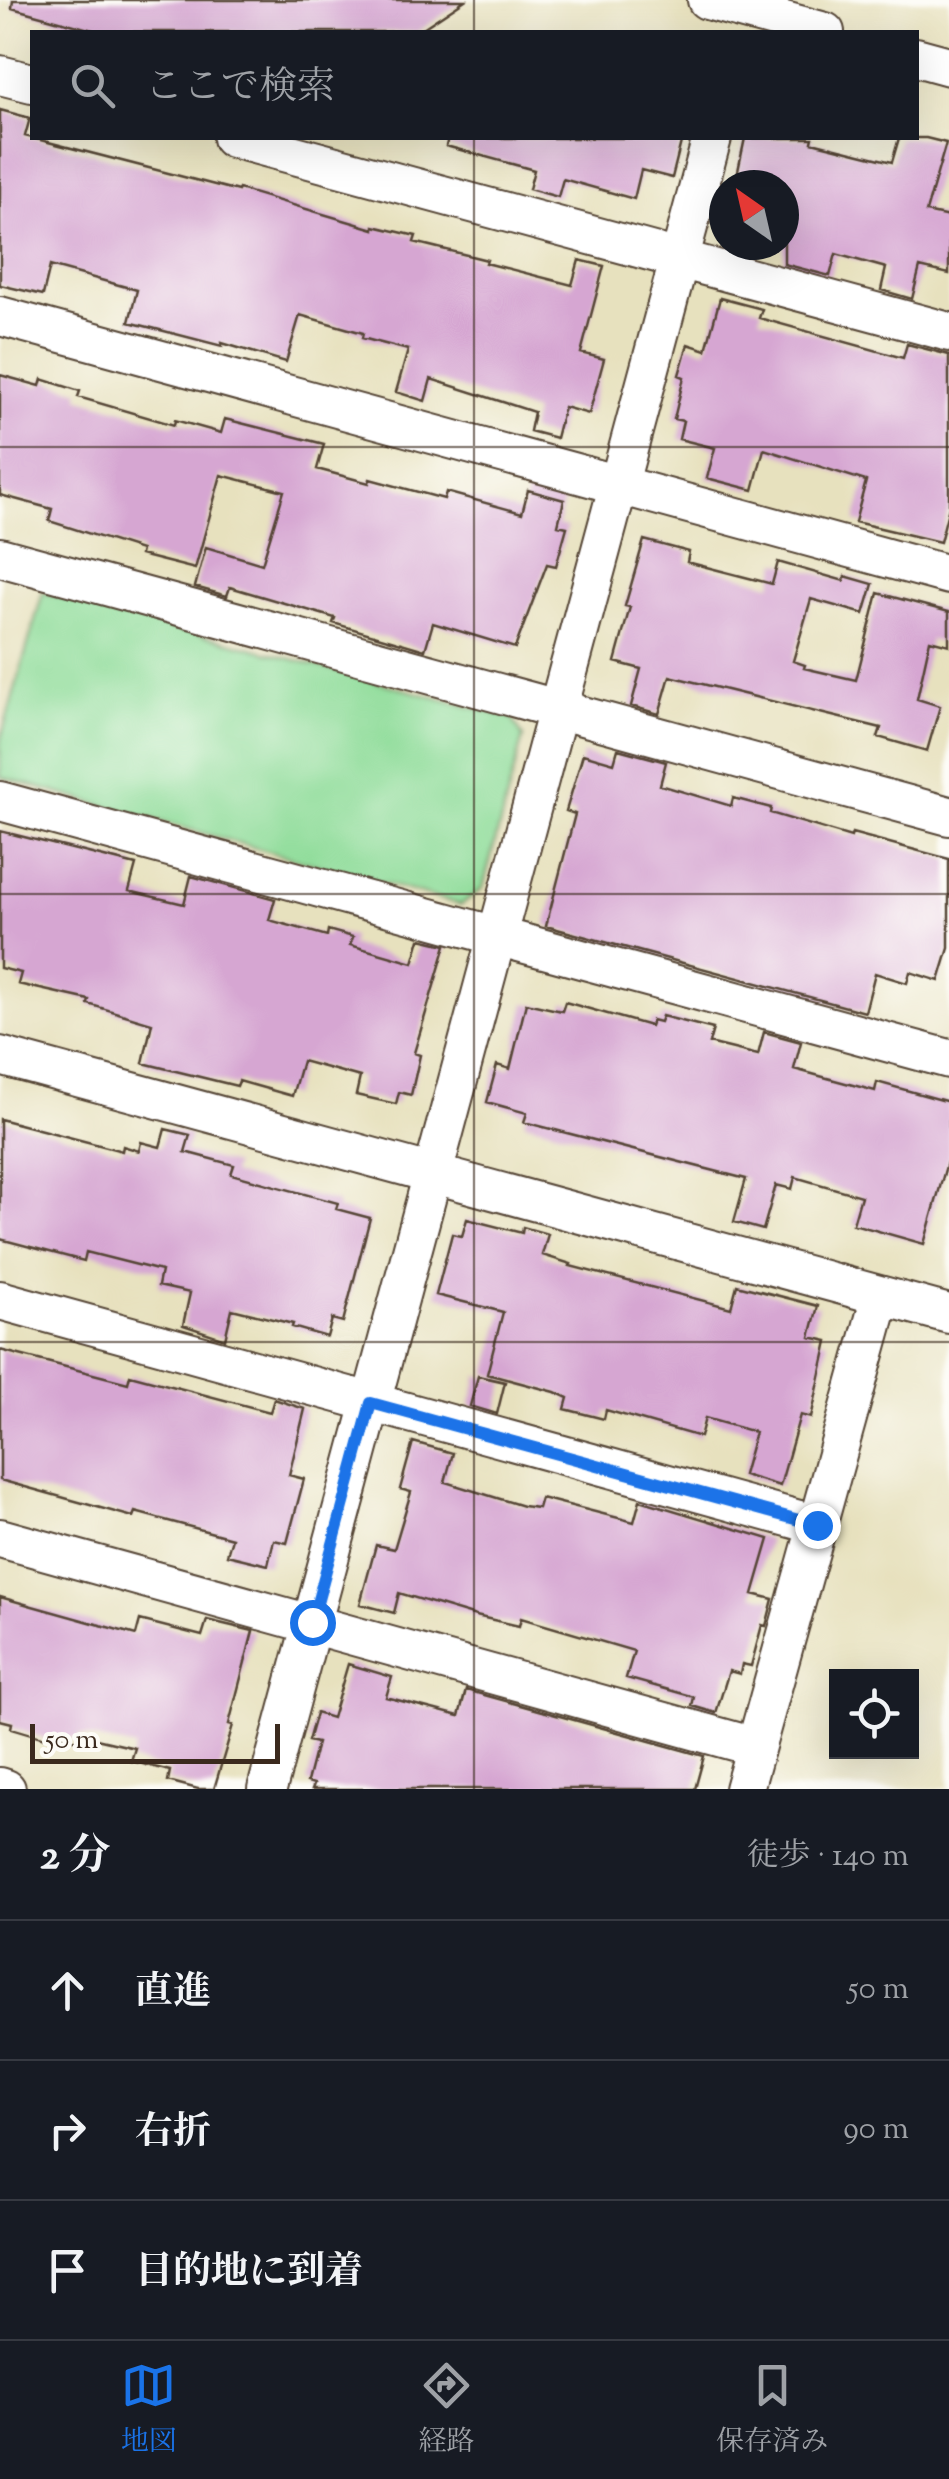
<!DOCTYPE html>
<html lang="ja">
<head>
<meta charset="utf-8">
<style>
  body { margin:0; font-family:"Sorts Mill Goudy","Noto Serif JP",serif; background:#20242c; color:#f1f3f6 }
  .controls { position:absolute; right:30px; bottom:30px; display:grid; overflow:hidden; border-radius:0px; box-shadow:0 10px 40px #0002 }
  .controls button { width:90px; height:90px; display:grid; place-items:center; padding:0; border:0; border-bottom:2px solid #363941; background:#171b24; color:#f1f3f6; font:50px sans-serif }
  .compass { position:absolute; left:709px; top:170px; width:90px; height:90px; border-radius:50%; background:#171b24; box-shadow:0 10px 40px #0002; rotate:326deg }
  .scale { position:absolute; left:30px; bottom:25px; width:250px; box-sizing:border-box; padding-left:10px; border:5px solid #3b2a1e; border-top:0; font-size:28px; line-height:35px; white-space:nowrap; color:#3b2a1e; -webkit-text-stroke:8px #fdfcf7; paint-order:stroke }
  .stop { position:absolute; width:30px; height:30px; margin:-22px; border:8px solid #1a73e8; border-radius:50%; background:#fff }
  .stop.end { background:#1a73e8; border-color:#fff; box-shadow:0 2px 10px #0008 }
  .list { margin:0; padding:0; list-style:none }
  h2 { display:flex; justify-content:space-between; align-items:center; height:130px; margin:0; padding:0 40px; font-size:42px }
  h2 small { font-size:32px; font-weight:400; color:#9ea1a6 }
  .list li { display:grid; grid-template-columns:65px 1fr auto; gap:30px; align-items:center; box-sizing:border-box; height:140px; padding:0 40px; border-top:2px solid #363941 }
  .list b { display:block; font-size:38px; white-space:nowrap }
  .list em { font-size:32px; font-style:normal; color:#9ea1a6 }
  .icon { flex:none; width:55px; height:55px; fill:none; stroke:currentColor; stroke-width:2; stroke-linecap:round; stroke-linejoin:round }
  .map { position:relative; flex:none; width:949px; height:1789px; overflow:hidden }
  .search { position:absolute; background:#171b24; box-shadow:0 10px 40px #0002; left:30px; right:30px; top:30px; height:110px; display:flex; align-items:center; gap:25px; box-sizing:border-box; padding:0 35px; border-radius:0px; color:#9ea1a6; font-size:38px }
  .sheet { height:550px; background:#171b24 }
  nav { display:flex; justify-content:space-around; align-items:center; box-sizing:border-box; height:140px; border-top:2px solid #363941; background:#171b24; font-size:28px; color:#9ea1a6 }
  nav a { display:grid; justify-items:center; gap:5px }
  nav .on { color:#1a73e8 }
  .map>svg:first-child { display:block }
  .green { fill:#91dd9b; stroke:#66845c; stroke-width:2.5 }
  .building { fill:#d6a6d2 }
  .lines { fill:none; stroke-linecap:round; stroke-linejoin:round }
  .minor-casing { stroke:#554536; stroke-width:42 }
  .minor { stroke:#fff; stroke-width:38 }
  .route { stroke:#1a73e8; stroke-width:12 }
  .grid { fill:none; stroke:#3b2a1e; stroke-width:2.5; stroke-opacity:0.55 }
</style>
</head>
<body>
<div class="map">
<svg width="949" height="1789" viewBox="0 0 949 1789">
  <rect width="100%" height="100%" fill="#fdfcf7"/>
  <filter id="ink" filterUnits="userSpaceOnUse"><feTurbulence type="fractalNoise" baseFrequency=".01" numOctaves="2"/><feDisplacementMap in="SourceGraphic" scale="20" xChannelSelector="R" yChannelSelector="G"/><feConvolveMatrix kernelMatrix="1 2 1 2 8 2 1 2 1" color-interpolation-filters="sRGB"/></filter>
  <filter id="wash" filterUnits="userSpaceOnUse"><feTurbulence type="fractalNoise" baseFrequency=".0048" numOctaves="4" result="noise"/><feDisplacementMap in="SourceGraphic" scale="40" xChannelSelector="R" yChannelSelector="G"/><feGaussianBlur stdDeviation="2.25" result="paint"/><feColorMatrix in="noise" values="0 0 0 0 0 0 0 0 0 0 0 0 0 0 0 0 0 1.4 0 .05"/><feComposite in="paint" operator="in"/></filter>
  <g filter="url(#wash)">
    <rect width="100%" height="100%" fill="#e7e1be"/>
    <path class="green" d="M43,592L512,718L523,737L483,888L461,905L0,777V742Z"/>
    <g id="blocks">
      <path class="building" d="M13,0H465L417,32H100L12,8Z
        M0,110L30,118L25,136L238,191L239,189L374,229V226L416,236L414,242L487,260L486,263L572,285L579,260L604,266L581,353L604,359L589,414L564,407L556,438L530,431L534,412L431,379L425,401L396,392L408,350L362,338L363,333L300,315L286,362L222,343V346L129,322L137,290L50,266L43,295L0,285Z
        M448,138H682L672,178L641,170L634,199L563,179L558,197L529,189L534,170L446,146Z
        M745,138H813L812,142L892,162L899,138H926L946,143L926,212L949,217V274L920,267L912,299L881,290L886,268L836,254L830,276L784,264V185H735Z
        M720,298L762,309L759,318L903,358L907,344L949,355V507L940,542L855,522L866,481L764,449L753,490L707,478L715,448L679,439L683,421L674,419L684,377L679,375L688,344L706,350Z
        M0,375L40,386L42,379L80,391L78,397L174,425L175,420L221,433L225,419L324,444L317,469L369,483L370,479L444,499L446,492L522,513L528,490L564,500L558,525L567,527L556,566L547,564L515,648L433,623L425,650L333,623L335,618L230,587L227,596L195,587L206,547L262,564L284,491L221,475L195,569L140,555L141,550L49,521L52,509L0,495Z
        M644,540L689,552L687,562L772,584L778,562L844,581L845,576L873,584L864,614L811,599L793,661L805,665L804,668L856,680L878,593L949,612V645L930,640L917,699L940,706L927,751L878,737L881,728L670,676L659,714L631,706L641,669L615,662L630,607L625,606Z
        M618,749L666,762L660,785L731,806L733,798L771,808L770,813L851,837L852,833L949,859V948L939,981L910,972L907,983L875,973L865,1012L546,926L575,814L566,811L583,754L614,763Z
        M0,831L136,865L129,891L184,904L191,876L275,899L269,920L327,936L328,930L353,937L350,945L413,963L420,939L446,945L414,1053L420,1055L411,1095L399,1092L396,1104L356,1095L360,1077L302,1061L292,1096L239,1081L237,1086L143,1063L152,1023L88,1004L89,1000L18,984L21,973L0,968Z
        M565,1002L650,1026L652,1020L660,1022L662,1016L713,1029L709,1043L758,1055L764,1032L801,1042L794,1069L875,1091L877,1082L949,1102V1155L924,1244L853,1224L861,1196L795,1177L792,1189L776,1185L763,1230L734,1222L746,1179L524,1122L527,1113L487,1102L497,1065L510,1069L526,1003L562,1011Z
        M0,1119L122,1151L123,1146L139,1151L141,1142L160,1147L165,1129L190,1135L185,1152L234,1165L231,1174L338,1203L336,1209L370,1218L343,1322L332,1319L327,1337L292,1327L293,1324L232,1309L225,1339L183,1325L190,1293L158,1286L161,1271L86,1252L84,1261L0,1239Z
        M467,1219L522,1233L523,1227L548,1234L542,1255L571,1264L570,1266L731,1308L737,1285L818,1306L810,1337L828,1341L811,1418L800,1415L780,1486L743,1475L755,1432L705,1418L700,1437L606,1410L604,1419L565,1409L568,1398L555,1392L487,1374L503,1312L436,1295L452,1234L462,1236Z
        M0,1350L128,1383L130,1375L270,1412L274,1399L305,1409L289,1475L304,1479L287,1543L274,1540L268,1565L227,1555L232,1538L135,1512L133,1517L0,1480Z
        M478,1376L505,1382L497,1414L470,1406Z
        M413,1442L453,1453L445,1482L523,1506L538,1508L541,1498L634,1522L640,1500L769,1539L753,1594L773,1599L766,1626L762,1625L751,1666L742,1664L740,1674L729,1671L716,1713L692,1706L694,1697L626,1678L634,1651L521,1618L519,1626L476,1616L399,1593L394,1613L360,1604L376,1545L394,1549L411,1492L400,1489Z
        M0,1597L136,1635L140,1620L202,1636L207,1620L253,1631L229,1724L233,1725L214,1789H198L168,1781L170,1771L131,1761L135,1748L79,1735L77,1740L60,1735L58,1742L11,1728L12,1723L0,1720Z
        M348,1664L392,1677L386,1697L459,1716L466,1690L704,1756L695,1789H312L314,1784L307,1782L317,1743L308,1741L316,1713L332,1718Z"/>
    </g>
  </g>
  <g filter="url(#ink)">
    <use href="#blocks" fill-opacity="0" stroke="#554536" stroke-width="2.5"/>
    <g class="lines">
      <defs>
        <path id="minor" d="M707,0L825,32
          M916,57L949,66
          M0,75L32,83
          M232,138L949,332
          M0,316L949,575
          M0,557L949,816
          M0,801L949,1059
          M0,1056L949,1314
          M0,1300L817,1525
          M0,1538L755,1747
          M0,1787L6,1789
          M267,1789L712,138
          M744,1789L881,1296"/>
      </defs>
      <use href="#minor" class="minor-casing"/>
      <use href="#minor" class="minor"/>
    </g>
  </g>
  <g class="lines" filter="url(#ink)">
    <path class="route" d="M312,1622L371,1403L817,1525"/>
  </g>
  <path class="grid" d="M474,0V32M474,138V1789M0,447H949M0,894H949M0,1342H949"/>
</svg>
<div class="controls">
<button><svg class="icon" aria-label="locate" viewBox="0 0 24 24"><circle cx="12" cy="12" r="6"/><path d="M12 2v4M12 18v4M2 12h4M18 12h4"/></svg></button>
</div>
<svg class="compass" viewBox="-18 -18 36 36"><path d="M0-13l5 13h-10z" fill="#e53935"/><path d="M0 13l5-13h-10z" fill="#9ea1a6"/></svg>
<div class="scale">50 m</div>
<div class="stop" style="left:312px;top:1622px"></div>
<div class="stop end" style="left:817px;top:1525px"></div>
<div class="search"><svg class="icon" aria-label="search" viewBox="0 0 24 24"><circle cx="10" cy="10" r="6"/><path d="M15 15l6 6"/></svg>ここで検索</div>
</div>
<section class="sheet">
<h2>2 分<small>徒歩 · 140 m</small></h2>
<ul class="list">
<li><svg class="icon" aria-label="ahead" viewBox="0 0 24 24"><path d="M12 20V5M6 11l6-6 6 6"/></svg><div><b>直進</b></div><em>50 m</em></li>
<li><svg class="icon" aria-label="right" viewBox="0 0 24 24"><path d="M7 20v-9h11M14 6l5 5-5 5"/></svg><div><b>右折</b></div><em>90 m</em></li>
<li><svg class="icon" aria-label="arrive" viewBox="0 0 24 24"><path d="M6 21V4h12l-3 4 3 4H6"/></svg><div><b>目的地に到着</b></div></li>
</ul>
</section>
<nav>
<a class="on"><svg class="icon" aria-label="map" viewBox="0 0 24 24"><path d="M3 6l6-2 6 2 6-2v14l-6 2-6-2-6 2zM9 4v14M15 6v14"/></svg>地図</a>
<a><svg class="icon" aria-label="directions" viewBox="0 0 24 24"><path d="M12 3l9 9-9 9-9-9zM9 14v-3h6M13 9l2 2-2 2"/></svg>経路</a>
<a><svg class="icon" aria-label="saved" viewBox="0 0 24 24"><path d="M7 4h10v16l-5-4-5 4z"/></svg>保存済み</a>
</nav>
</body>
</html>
